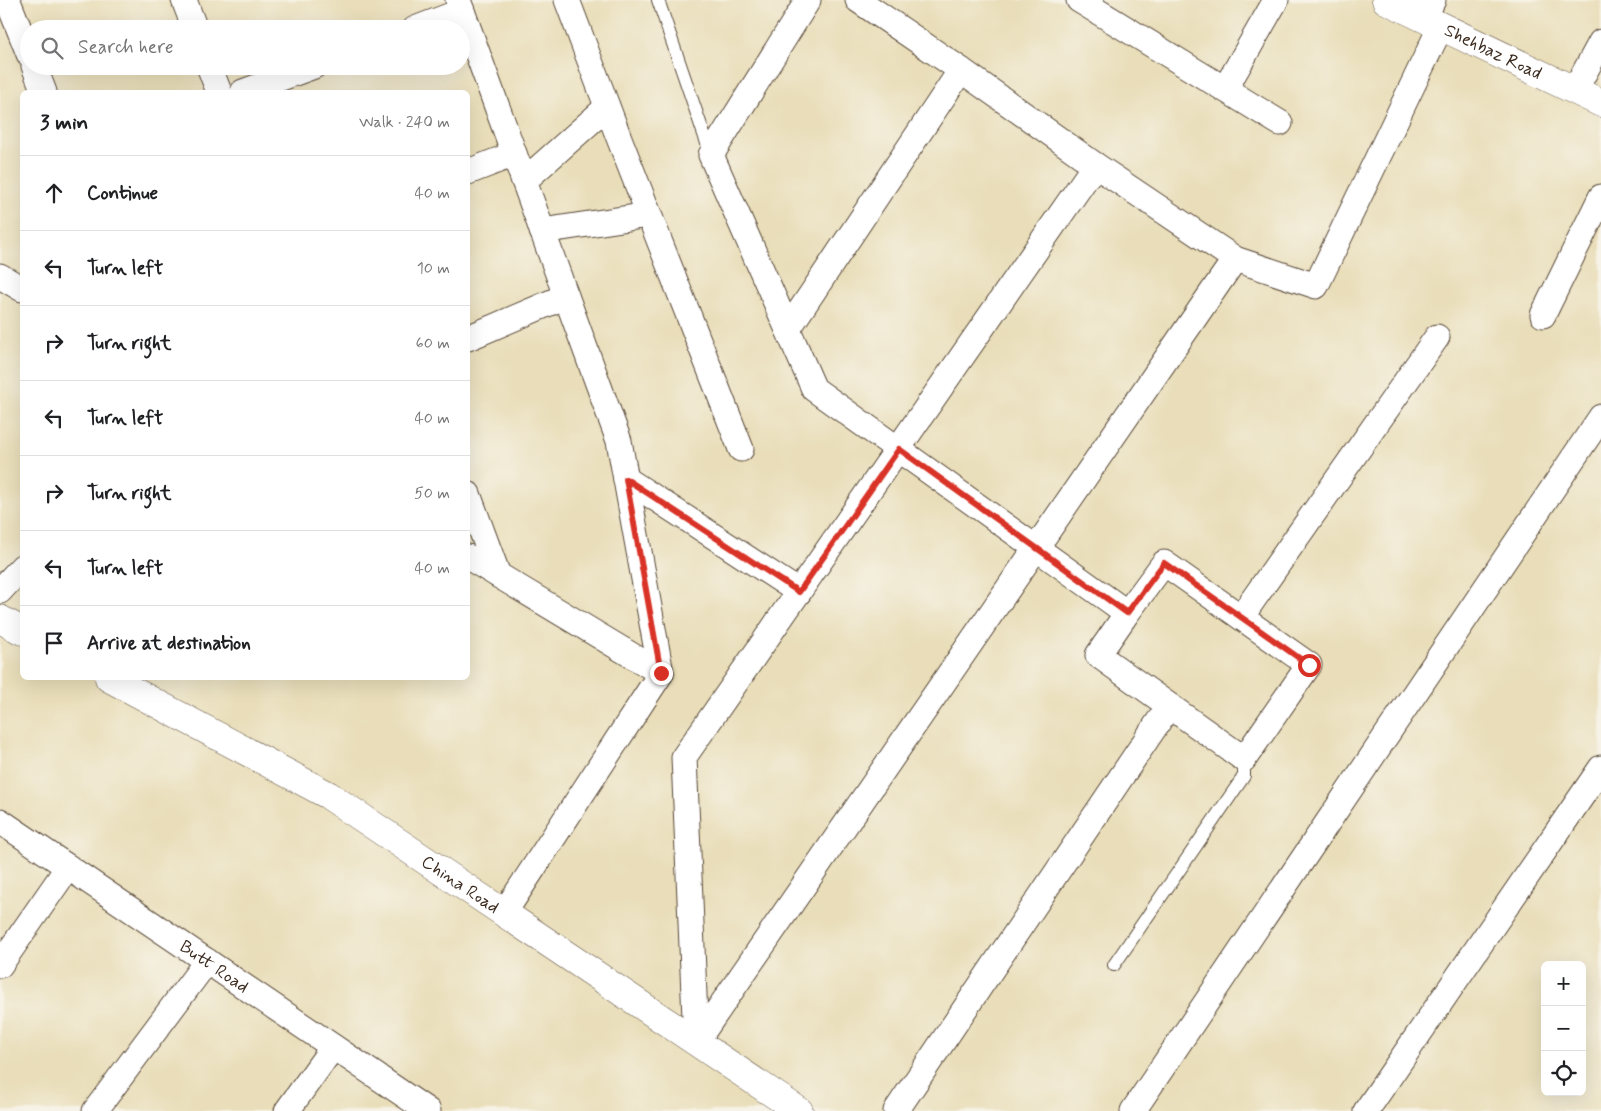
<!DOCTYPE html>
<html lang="en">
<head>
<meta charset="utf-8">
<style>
  body { margin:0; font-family:Mynerve,sans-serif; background:#f6f6f6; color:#202124 }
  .controls { position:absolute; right:15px; bottom:15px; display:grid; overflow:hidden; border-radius:8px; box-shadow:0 5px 20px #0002 }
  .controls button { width:45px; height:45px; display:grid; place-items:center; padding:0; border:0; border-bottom:1px solid #e0e0e0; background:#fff; color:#202124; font:25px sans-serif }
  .stop { position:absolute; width:15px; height:15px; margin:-11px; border:4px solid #d93025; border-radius:50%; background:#fff }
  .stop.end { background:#d93025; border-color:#fff; box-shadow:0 1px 5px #0008 }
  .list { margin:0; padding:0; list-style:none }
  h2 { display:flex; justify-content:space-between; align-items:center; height:65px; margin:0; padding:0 20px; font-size:21px }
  h2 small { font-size:16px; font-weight:400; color:#757577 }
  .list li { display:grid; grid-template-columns:32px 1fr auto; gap:15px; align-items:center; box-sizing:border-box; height:75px; padding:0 20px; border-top:1px solid #e0e0e0 }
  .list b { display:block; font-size:19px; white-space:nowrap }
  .list em { font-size:16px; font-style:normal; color:#757577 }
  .icon { flex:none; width:28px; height:28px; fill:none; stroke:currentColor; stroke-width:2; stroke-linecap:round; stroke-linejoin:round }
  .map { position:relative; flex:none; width:1601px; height:1111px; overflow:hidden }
  .search { position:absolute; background:#fff; box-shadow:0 5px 20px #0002; left:20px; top:20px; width:450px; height:55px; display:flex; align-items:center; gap:12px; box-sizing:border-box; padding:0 18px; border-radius:28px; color:#757577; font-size:19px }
  .panel { position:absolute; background:#fff; box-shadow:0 5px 20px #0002; left:20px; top:90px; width:450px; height:590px; border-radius:8px }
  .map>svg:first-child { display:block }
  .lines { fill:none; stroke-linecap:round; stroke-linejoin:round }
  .service-casing { stroke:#554535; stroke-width:14 }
  .minor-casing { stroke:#554535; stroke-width:27 }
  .tertiary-casing { stroke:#554535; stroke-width:29 }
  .secondary-casing { stroke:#554535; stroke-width:29 }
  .service { stroke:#fff; stroke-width:12 }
  .minor { stroke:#fff; stroke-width:25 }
  .tertiary { stroke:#fff; stroke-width:28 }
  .secondary { stroke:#fff; stroke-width:28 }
  .route { stroke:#d93025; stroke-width:6 }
  .labels { text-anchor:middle; stroke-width:4.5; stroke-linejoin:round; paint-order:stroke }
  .street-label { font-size:18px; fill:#3b2a1e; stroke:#f7f3e8 }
</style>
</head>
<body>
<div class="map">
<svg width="1601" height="1111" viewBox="0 0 1601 1111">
  <rect width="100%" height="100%" fill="#f7f3e8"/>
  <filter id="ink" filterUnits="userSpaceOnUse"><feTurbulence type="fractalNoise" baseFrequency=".02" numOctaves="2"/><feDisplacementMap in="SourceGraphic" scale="10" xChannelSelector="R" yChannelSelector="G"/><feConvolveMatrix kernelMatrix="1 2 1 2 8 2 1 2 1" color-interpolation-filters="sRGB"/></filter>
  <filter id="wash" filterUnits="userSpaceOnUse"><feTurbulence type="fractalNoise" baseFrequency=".0096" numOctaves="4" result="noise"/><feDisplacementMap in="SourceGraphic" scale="20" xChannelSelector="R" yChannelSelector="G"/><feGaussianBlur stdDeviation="1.12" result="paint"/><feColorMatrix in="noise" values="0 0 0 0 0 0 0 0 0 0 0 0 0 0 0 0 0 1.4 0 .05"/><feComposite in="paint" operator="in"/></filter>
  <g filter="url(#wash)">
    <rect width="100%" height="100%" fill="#e9deb9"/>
  </g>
  <g filter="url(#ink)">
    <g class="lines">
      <defs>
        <path id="service" d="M658,0L711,155
          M1114,965L1244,776V759"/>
        <g id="minor">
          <path d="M184,0L195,29"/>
          <path d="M458,0L619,441L661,673L504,913"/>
          <path d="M567,0L619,138L741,449"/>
          <path d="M808,0L711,155L814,389L1127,613L1098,655L1244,759L1309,665L1164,563L1127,613"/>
          <path d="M1079,0L1280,123"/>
          <path d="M8,1L29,54"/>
          <path d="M1424,18L1433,0"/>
          <path d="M415,29L462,11"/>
          <path d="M34,66L44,92"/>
          <path d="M209,66L219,92"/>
          <path d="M1225,89L1276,0"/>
          <path d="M1575,90L1601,42"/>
          <path d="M243,92L314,66"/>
          <path d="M468,172L514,154"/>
          <path d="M524,181L607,107"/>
          <path d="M542,231L649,215"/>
          <path d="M1235,259L1316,286L1441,26"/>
          <path d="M0,276L22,289"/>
          <path d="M1543,315L1601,197"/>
          <path d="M788,329L961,70"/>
          <path d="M468,338L566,296"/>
          <path d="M626,479L799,592"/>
          <path d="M468,494L498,575"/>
          <path d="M468,557L661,673"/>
          <path d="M0,591L22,567"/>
          <path d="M1241,617L1437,337"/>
          <path id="s1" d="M0,821L428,1111"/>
          <path d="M0,965L68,867"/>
          <path d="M696,1042L1235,259L1095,165L961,70L858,0"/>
          <path d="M696,1042L684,757L1095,165"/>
          <path d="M95,1111L207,961"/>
          <path d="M287,1111L333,1047"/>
          <path d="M896,1111L1169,706"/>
          <path d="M1133,1111L1601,417"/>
          <path d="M1366,1111L1601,768"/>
        </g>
        <g id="tertiary">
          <path id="s2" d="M1386,0L1601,103"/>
        </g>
        <g id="secondary">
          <path d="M0,619L22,631"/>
          <path id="s3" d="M109,678L328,795L799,1111"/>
        </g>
      </defs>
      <use href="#service" class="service-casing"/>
      <use href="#minor" class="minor-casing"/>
      <use href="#tertiary" class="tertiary-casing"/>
      <use href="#secondary" class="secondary-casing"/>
      <use href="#service" class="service"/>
      <use href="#minor" class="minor"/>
      <use href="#tertiary" class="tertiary"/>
      <use href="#secondary" class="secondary"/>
    </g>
  </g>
  <g class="lines" filter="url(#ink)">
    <path class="route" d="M661,673L626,479L799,592L899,449L1127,613L1164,563L1309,665"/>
  </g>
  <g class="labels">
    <g class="street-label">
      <text dy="6" stroke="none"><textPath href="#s2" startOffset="119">Shehbaz Road</textPath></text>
      <text dy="6" stroke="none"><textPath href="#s3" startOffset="408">China Road</textPath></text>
      <text dy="6" stroke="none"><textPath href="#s1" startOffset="259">Butt Road</textPath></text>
    </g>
  </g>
</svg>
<div class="controls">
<button>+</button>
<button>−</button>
<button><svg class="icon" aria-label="locate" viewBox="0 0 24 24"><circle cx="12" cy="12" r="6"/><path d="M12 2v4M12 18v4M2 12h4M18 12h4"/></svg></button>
</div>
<div class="stop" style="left:1309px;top:665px"></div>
<div class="stop end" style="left:661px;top:673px"></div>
<div class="search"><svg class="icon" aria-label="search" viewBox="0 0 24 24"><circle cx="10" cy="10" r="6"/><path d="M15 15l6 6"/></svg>Search here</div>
<section class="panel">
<h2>3 min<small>Walk · 240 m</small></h2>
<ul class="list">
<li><svg class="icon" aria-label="ahead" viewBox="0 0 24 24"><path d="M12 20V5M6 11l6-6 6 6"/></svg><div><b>Continue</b></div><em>40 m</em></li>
<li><svg class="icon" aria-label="left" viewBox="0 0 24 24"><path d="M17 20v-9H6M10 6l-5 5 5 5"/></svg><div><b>Turn left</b></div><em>10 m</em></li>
<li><svg class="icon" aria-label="right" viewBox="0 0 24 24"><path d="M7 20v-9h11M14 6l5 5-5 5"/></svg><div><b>Turn right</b></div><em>60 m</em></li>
<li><svg class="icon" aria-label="left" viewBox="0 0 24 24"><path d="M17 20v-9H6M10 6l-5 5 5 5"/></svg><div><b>Turn left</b></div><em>40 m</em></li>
<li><svg class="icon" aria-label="right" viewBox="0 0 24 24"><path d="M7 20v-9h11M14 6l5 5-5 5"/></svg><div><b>Turn right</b></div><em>50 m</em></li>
<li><svg class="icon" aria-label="left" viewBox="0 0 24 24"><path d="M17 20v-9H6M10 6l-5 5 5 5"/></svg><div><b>Turn left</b></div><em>40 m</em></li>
<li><svg class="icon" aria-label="arrive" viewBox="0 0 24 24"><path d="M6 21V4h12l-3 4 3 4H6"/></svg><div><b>Arrive at destination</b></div></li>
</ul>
</section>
</div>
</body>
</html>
